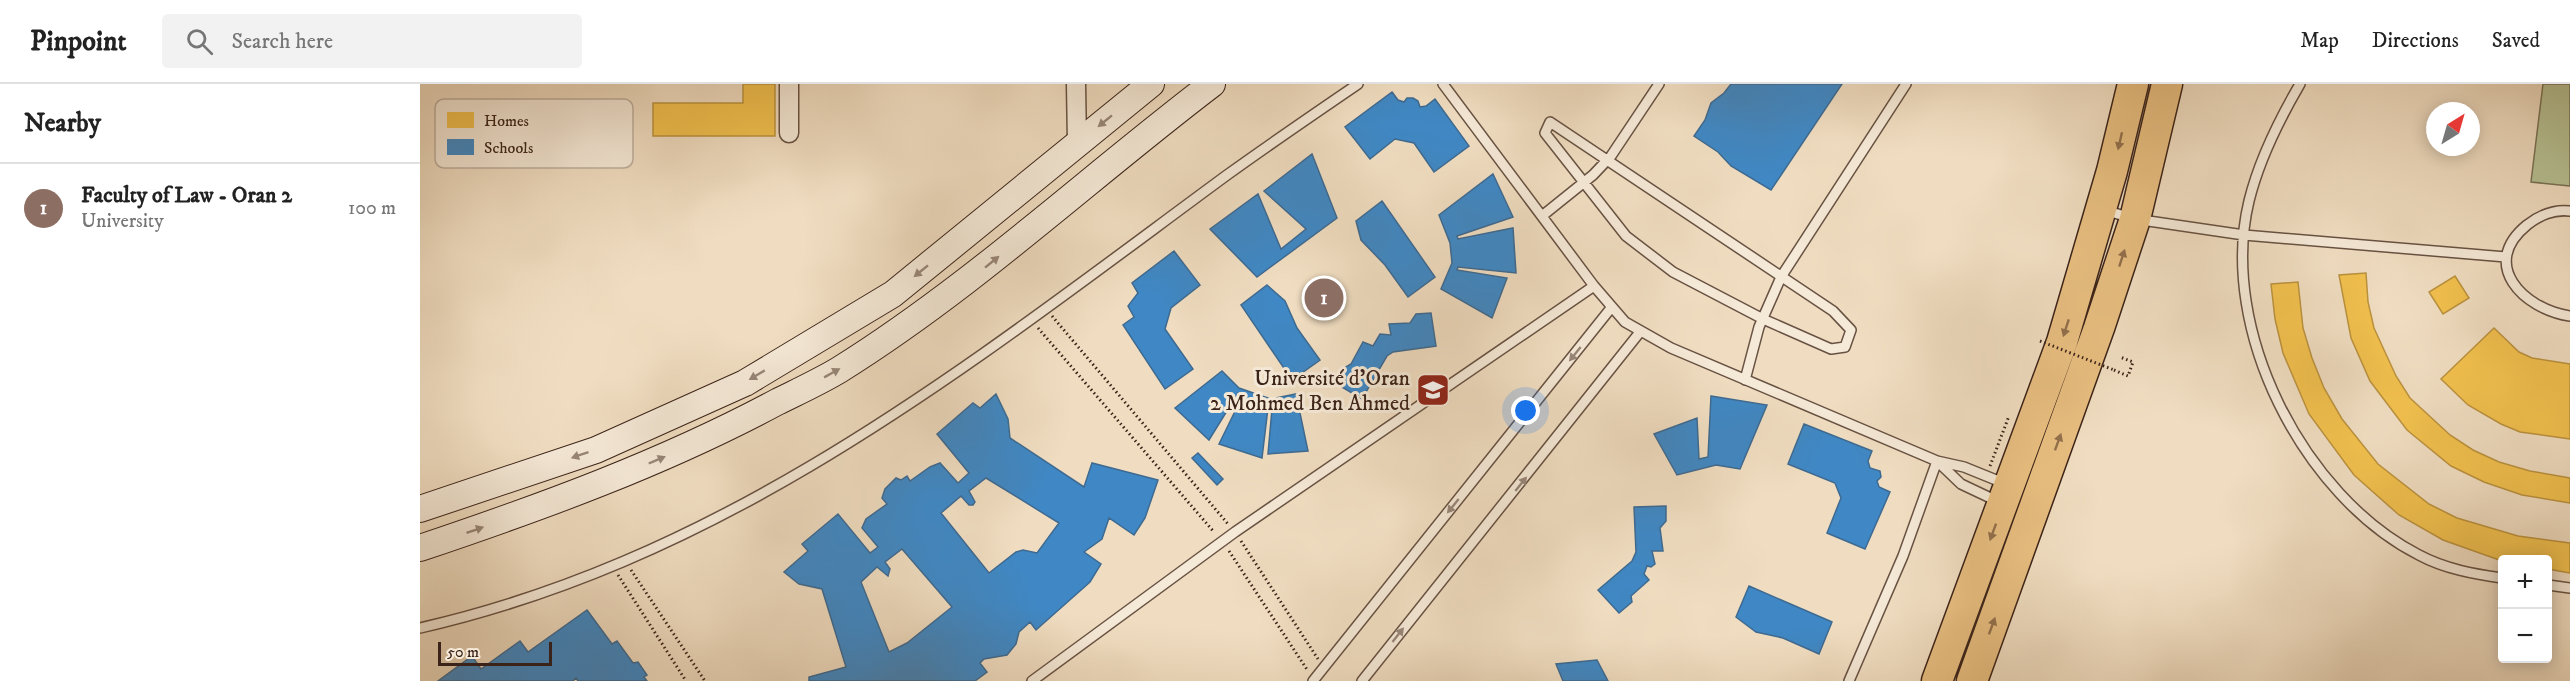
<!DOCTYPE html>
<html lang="en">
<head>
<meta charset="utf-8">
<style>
  body { margin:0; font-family:"IM FELL DW Pica",serif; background:#f2f2f2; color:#222 }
  .controls { position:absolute; right:18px; bottom:18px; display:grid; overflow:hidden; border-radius:6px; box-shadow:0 3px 15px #0003 }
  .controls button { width:54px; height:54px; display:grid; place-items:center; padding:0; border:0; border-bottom:2px solid #e0e0e0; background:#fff; color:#222; font:30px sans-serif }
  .compass { position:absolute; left:2006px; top:18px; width:54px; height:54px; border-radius:50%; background:#fff; box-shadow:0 3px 15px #0003; rotate:37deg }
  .scale { position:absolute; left:18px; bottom:15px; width:114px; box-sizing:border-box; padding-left:6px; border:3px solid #3b2319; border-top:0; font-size:16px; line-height:21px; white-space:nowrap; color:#3b2319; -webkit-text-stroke:4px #f5e9d7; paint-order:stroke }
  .you { position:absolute; left:1106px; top:327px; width:21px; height:21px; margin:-15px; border:4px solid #fff; border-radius:50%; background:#1a73e8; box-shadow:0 0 0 9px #1a73e833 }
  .badge { display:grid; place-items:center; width:39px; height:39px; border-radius:50%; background:#111827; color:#fff; font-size:20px; font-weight:700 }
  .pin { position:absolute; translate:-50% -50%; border:3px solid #fff; box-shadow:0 2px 6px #0006 }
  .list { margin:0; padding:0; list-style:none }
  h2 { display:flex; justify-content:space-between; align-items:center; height:78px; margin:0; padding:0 24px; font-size:26px }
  h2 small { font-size:20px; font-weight:400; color:#767676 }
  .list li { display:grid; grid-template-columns:39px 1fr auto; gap:18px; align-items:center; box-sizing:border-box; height:90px; padding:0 24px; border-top:2px solid #e0e0e0 }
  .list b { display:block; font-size:22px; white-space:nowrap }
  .list p { margin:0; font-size:20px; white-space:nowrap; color:#767676 }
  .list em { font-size:20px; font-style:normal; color:#767676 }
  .icon { flex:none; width:33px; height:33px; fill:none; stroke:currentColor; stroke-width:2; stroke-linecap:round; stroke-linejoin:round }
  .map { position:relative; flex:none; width:2150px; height:597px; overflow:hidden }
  header { display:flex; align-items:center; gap:36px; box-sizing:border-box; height:84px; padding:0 30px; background:#fff; border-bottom:2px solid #e0e0e0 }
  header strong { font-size:28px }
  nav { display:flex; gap:33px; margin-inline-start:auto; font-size:21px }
  .search { width:420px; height:54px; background:#f2f2f2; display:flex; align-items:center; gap:15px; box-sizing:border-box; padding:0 21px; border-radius:6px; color:#767676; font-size:22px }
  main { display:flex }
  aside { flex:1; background:#fff }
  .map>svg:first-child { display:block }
  .green { fill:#b7c295; stroke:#797257; stroke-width:1.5 }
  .homes { fill:#f2c14e; stroke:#bb923e; stroke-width:1.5 }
  .schools { fill:#3f88c5; stroke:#3e6a91; stroke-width:1.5; fill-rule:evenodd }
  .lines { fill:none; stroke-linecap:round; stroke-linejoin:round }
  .service-casing { stroke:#685243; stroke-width:12 }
  .minor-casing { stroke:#685243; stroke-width:21 }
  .secondary-casing { stroke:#3b2319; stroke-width:28 }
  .trunk-casing { stroke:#3b2319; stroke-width:33 }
  .path { stroke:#3b2319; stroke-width:3; stroke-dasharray:1.5 3; stroke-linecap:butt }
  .service { stroke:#f5e9d7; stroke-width:9 }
  .minor { stroke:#f5e9d7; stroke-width:18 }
  .secondary { stroke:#f5e9d7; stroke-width:26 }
  .trunk { stroke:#e8be80; stroke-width:30 }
  .path-bridge { stroke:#3b2319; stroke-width:3; stroke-dasharray:1.5 3; stroke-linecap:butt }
  .oneway { fill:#988678 }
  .oneway2 { fill:#92704c }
  .labels { text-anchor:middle; stroke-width:6; stroke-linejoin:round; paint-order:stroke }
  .poi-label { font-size:22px; fill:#3b2319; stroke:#f5e9d7; text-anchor:end }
  .key { fill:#f5e9d7; stroke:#bdae9e; stroke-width:1.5 }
  .key-label { font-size:16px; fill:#3b2319 }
</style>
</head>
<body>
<header>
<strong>Pinpoint</strong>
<div class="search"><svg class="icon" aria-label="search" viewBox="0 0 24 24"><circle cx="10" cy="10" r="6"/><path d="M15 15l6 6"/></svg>Search here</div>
<nav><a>Map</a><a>Directions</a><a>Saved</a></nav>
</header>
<main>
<aside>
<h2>Nearby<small></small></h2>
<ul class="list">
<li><span class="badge" style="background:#8d6e63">1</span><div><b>Faculty of Law - Oran 2</b><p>University</p></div><em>100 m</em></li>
</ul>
</aside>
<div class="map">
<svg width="2150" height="597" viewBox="0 0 2150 597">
  <rect width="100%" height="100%" fill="#f0ddc1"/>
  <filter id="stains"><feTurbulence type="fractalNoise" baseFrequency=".00333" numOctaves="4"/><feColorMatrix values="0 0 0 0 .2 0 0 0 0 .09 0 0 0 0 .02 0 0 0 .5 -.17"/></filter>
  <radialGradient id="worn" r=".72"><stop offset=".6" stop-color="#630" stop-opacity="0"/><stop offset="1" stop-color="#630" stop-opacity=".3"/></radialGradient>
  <path class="green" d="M2123,0H2150V102L2111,98Z"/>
  <path class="homes" d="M323,0H355V52H233V19H323Z
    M1946,189L1948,218L1954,244L1976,292L1990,314L2030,351L2053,366L2079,378L2110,387L2150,394V419L2102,411L2064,398L2031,382L1987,346L1950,297L1931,254L1919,191Z
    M2035,192L2049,214L2023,230L2009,208Z
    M1878,198L1883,244L1892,274L1904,304L1922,335L1958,380L2009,420L2037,434L2098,452L2150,459V489L2128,485V476L2082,477L2023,456L1979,431L1934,391L1889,330L1863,269L1855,235L1851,200Z
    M2074,244L2099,268L2112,274L2150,280V355L2100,348L2081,340L2048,321L2021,295Z"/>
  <path class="schools" d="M1311,0H1422L1351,106L1311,82L1298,68L1274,52L1285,36L1291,19L1304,9Z
    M972,8L978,16L984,18L987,14H993L998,17L1000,23L1006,22L1015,15L1049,62L1014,88L994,59L975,55L950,75L925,43Z
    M892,70L917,134L837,193L790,145L838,110L861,165L886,145L844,107Z
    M1073,90L1093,133L1037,152L1038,155L1093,144L1096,189L1038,183L1037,186L1087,194L1072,234L1021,205L1032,179L1030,159L1019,131Z
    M962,117L1015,193L988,213L965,181L941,156L936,137Z
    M754,167L780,201L751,224L745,245L773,285L745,305L703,241L714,233L708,222L718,209L712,199Z
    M847,201L865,217L877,244L900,276L872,296L821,221Z
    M1011,229L1016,262L973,268L967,272L942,315L915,299L924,284L931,280L943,258L953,262L960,250L971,251L969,240L990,239L996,230Z
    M802,287L819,304L842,312L851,315L876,310L888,367L848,370L852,325L848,324L842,374L799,360L823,311L818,309L789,356L755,324Z
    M576,310L588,335L590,354L664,403L672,379L738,396L725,434L714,451L689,434L682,455L664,468L681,480L670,498L616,546L610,538L599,548L596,560L587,571L564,575L560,579L567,588L555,597H389V593L426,583L402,505L379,500L364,488L388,467L382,460L418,430L450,469L458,463L442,444L446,435L467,420L462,414L465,405L476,394L481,396L487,392L490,397L510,383L520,379L538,399L549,389L517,350L553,319L560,324ZM566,394L639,439L617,469L603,466L596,468L569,489L521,429L541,412L549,421H553L555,418L549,407ZM482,465L532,523L487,559L469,568L441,498L457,483L468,492L470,485L465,478Z
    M1291,312L1347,321L1320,385L1296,381L1257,391L1234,350L1277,334L1279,375L1288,373Z
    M1384,340L1452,367L1448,377L1450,384L1460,387L1461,393L1457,397L1459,403L1470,408L1445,465L1407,449L1421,414L1415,399L1368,380Z
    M778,369L803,395L797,401L772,374Z
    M1246,422V437L1240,444L1243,467H1232L1235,480L1231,483L1227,482L1224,490L1229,496L1211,512L1212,518L1199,529L1178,506L1212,477L1216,468L1214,423Z
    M1329,502L1412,538L1399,570L1363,554L1336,548L1316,533Z
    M167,526L192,560L197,557L213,579L218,578L227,591L224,593L227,597H158L156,594L153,597H18L52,572L61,585L100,557L108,568Z
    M1177,576L1188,597H1143L1136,580Z"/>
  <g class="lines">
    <defs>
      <path id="service" d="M1023,0L1174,202L1205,238L1251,264L1517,377L1544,383L1586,400
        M1880,0C1859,36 1839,76 1829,117C1798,245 1883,412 1999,471C2025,485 2054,490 2082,494
        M1130,38L1413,227L1431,246L1425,263L1411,265L1343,235L1253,188L1206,152L1125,49Z
        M1684,126L1715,135L1824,151L2086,173
        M2150,127C2133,125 2120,131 2107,141C2059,180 2103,225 2150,232
        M1122,132L1173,91L1191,72L1239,0
        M1325,296L1339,243L1361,193L1486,0
        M1517,377L1541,400L1579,418
        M2128,501L2150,504
        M0,544C314,472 554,277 807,91C850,60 894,30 938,0
        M612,597L815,448L1174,202
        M893,597L1191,224
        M942,597L1220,248
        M1429,597L1483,472L1517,377"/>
      <path id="minor" d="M369,0V49
        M656,0L657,59"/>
      <path id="secondary" d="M0,425L176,366L325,299L473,210L731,0
        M0,464C122,423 243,379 357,318C377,308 399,298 419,286C552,203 667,95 792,0"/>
      <path id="trunk" d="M1517,597L1642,258L1692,87L1713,0
        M1552,597L1679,244L1715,135L1747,0"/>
    </defs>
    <use href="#service" class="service-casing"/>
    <use href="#minor" class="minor-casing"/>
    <use href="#secondary" class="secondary-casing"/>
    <use href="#trunk" class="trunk-casing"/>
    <path class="path" d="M632,232L808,440
      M618,244L794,448
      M1694,286L1708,292L1713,278L1700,273
      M1570,382L1589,332
      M821,457L898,575
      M809,467L888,587
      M211,486L285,597
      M198,491L266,597"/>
    <use href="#service" class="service"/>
    <use href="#minor" class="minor"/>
    <use href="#secondary" class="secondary"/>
    <use href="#trunk" class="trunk"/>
    <path class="path-bridge" d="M1620,257L1694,286"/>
  </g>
  <defs><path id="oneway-solid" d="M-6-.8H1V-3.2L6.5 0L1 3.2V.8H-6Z" transform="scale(1.5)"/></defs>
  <g class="oneway">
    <use href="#oneway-solid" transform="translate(685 37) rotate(141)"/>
    <use href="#oneway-solid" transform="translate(572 178) rotate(-39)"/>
    <use href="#oneway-solid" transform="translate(501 187) rotate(141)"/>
    <use href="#oneway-solid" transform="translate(1155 270) rotate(129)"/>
    <use href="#oneway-solid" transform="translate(412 289) rotate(-29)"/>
    <use href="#oneway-solid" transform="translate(337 291) rotate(149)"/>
    <use href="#oneway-solid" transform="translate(160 371) rotate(161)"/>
    <use href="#oneway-solid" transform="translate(237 376) rotate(-23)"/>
    <use href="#oneway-solid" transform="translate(1101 400) rotate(-51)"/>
    <use href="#oneway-solid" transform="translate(1033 422) rotate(129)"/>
    <use href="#oneway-solid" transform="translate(55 446) rotate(-19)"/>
    <use href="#oneway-solid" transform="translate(978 551) rotate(-52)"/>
  </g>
  <g class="oneway2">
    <use href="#oneway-solid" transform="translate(1700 57) rotate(103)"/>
    <use href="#oneway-solid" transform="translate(1702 174) rotate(-72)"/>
    <use href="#oneway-solid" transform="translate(1646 244) rotate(108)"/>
    <use href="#oneway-solid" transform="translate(1638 358) rotate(-70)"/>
    <use href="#oneway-solid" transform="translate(1573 448) rotate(110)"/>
    <use href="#oneway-solid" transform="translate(1572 542) rotate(-70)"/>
  </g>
  <defs>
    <symbol id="university-square" viewBox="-11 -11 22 22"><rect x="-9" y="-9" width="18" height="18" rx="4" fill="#8f2418" stroke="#f5e9d7"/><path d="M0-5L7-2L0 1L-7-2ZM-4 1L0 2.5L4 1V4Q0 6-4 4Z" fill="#fff"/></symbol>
  </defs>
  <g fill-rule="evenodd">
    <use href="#university-square" x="994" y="287" width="38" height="38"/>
  </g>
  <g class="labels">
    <g class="poi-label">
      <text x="990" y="301">Université d'Oran<tspan x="990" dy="25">2 Mohmed Ben Ahmed</tspan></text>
    </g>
  </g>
  <rect x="15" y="15" width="198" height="69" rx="9" class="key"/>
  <rect x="27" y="28" width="27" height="16" fill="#f2c14e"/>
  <rect x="27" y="55" width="27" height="16" fill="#3f88c5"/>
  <g class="key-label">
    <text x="64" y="42">Homes</text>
    <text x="64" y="69">Schools</text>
  </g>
  <rect width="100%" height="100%" filter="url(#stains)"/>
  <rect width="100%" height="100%" fill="url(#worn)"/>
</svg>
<div class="controls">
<button>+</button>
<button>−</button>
</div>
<svg class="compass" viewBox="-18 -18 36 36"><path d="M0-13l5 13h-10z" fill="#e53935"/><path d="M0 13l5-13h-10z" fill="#767676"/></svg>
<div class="scale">50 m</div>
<div class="you"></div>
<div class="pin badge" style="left:904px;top:214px;background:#8d6e63">1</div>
</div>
</main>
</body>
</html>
